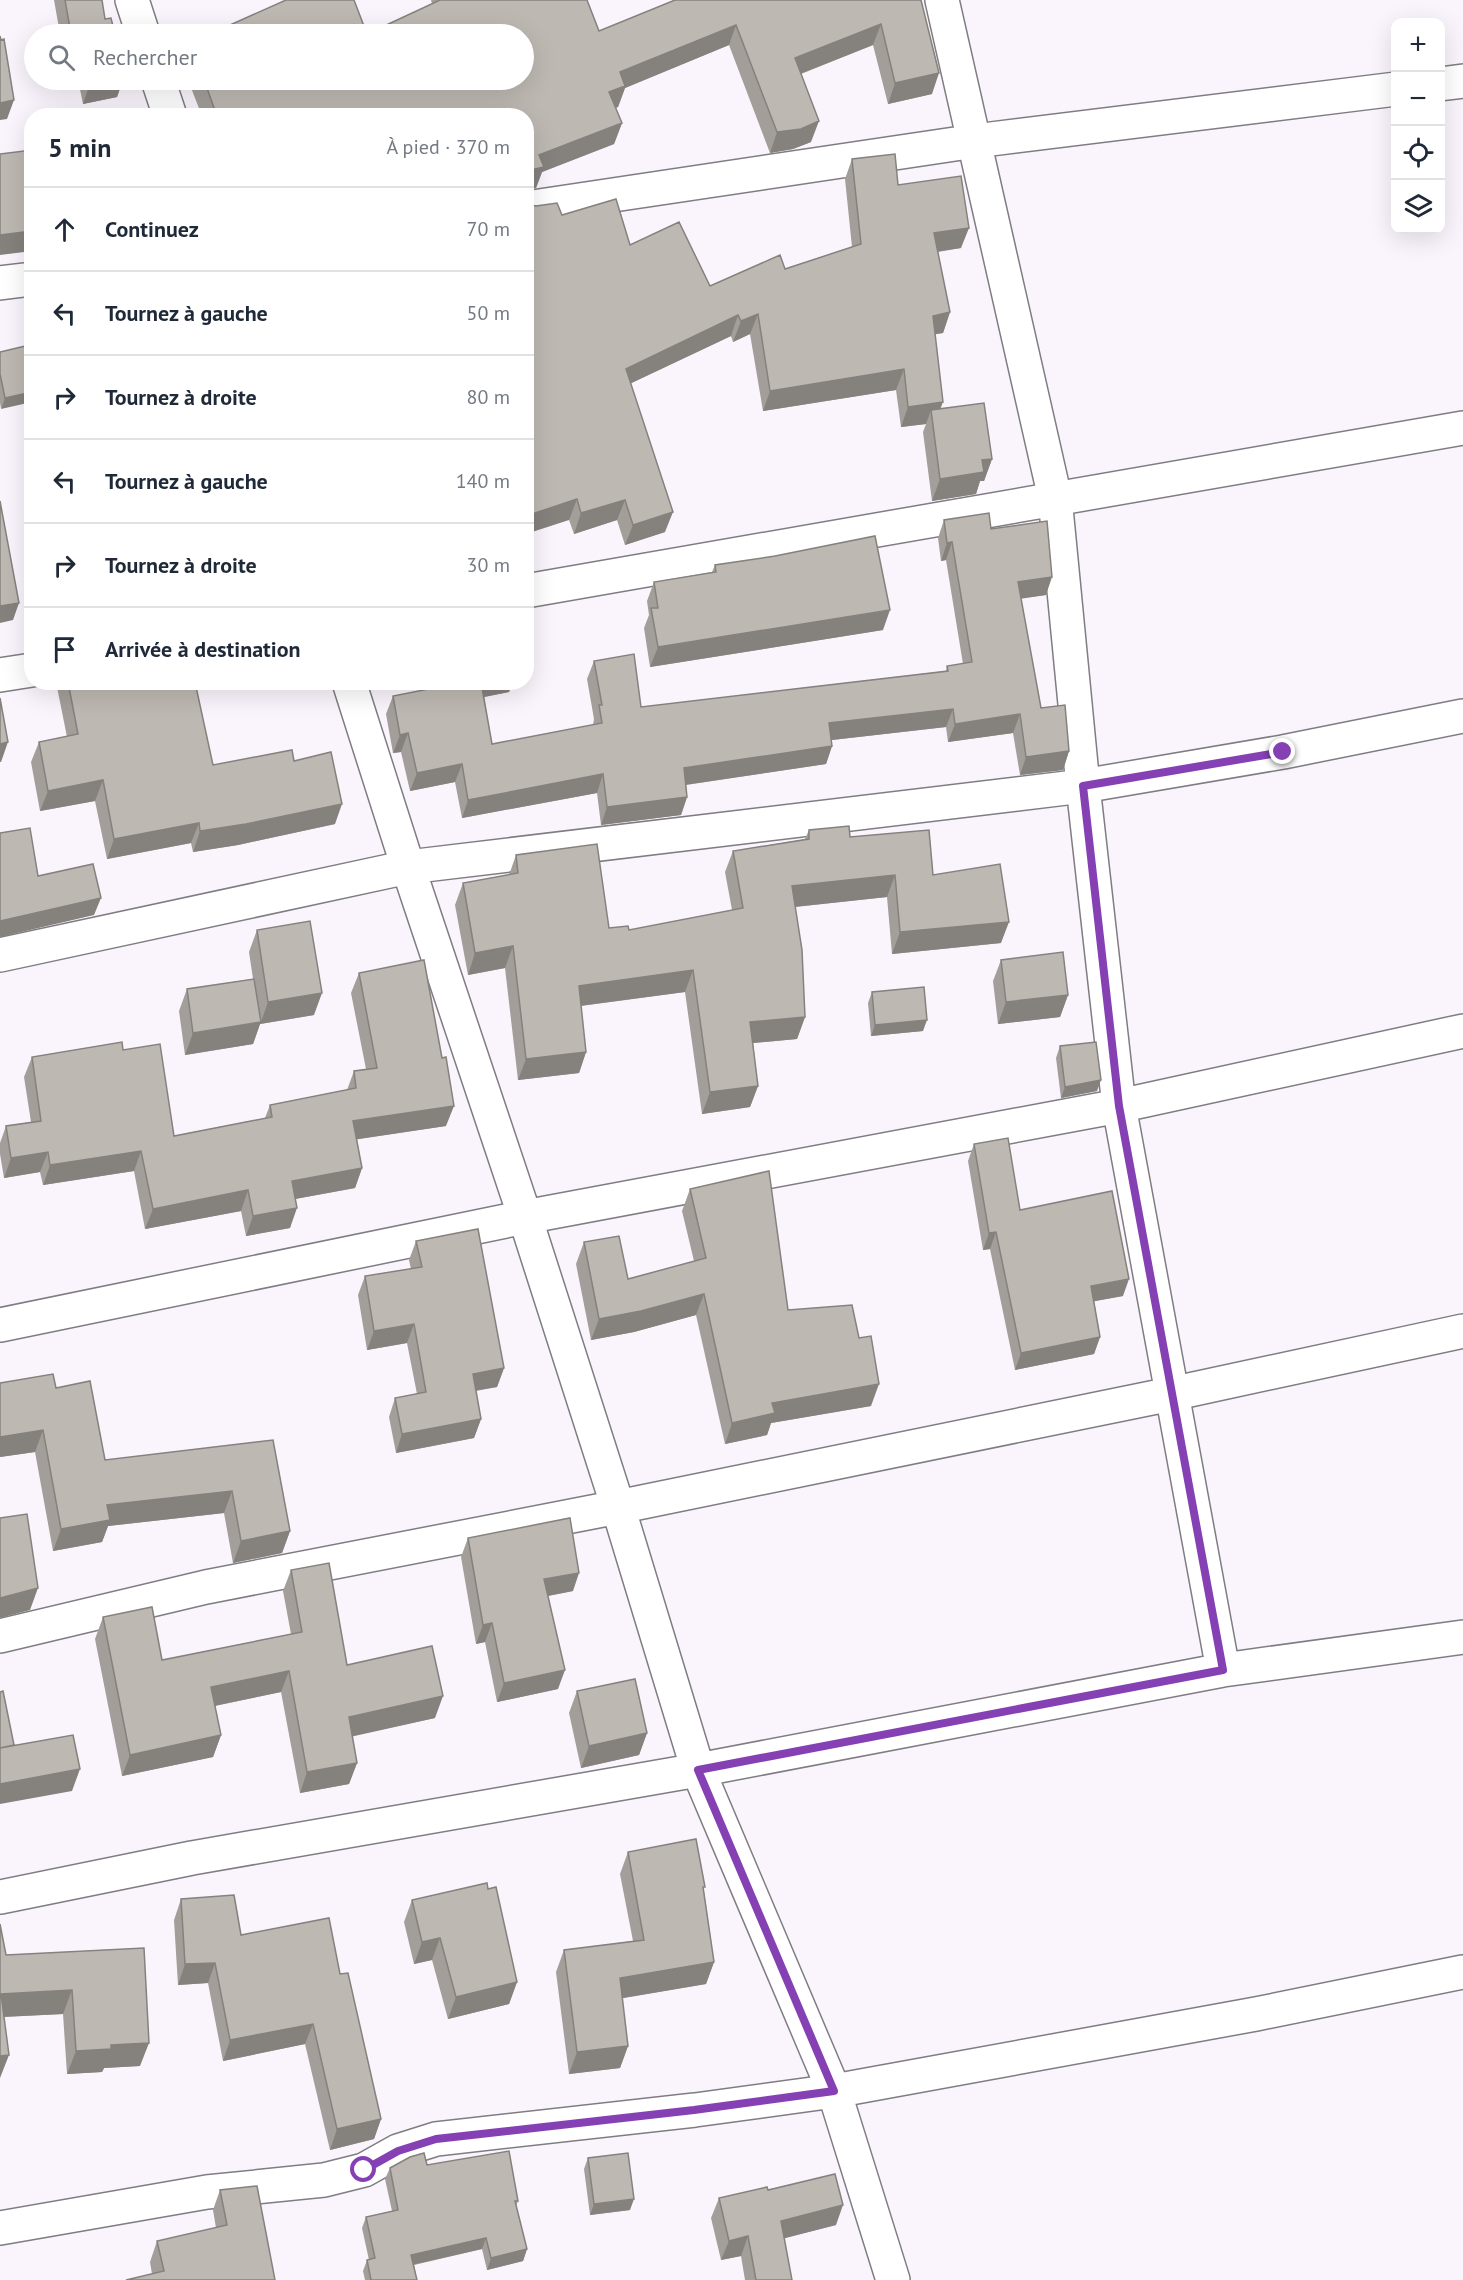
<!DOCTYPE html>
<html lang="fr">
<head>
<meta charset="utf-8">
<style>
  body { margin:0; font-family:"PT Sans",sans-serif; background:#f2f2f3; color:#1f2937 }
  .controls { position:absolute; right:18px; top:18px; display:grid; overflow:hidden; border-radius:12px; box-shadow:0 6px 24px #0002 }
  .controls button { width:54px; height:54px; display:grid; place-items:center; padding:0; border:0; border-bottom:2px solid #e0e1e3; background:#fff; color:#1f2937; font:30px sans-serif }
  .stop { position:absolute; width:18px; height:18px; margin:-14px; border:4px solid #8541b4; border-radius:50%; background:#fff }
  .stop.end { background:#8541b4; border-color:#fff; box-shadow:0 2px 6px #0008 }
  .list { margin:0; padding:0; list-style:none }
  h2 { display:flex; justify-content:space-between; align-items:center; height:78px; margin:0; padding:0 24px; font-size:26px }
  h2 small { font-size:20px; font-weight:400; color:#747a83 }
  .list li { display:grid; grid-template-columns:39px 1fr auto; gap:18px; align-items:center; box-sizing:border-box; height:84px; padding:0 24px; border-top:2px solid #e0e1e3 }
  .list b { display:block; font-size:22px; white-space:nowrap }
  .list em { font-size:20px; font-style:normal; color:#747a83 }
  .icon { flex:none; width:33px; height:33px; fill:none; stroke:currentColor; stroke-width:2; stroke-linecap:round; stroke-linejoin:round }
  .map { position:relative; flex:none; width:1463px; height:2280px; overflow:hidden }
  .search { position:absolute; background:#fff; box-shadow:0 6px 24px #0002; left:24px; top:24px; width:510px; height:66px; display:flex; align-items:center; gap:15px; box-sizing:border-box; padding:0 21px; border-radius:33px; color:#747a83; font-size:22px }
  .panel { position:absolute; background:#fff; box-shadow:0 6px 24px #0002; left:24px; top:108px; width:510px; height:582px; border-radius:24px }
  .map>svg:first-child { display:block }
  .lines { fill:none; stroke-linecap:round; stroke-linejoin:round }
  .minor-casing { stroke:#807c83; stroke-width:36 }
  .minor { stroke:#fff; stroke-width:33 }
  .wall { fill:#a39e99 }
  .shaded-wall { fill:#85817d }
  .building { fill:#beb8b2; stroke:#85817d; stroke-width:1.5 }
  .route { stroke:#8541b4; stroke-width:8 }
</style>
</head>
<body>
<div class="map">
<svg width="1463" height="2280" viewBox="0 0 1463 2280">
  <rect width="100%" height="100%" fill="#faf5fd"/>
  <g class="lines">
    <defs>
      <path id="minor" d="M132,0L143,34
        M942,0L1055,498L1083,786L1119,1106L1223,1670
        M158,80L170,116
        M1440,84L1463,81
        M526,208L975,141L1396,89
        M0,283L32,279
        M526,591L1463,428
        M0,675L32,670
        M349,682L408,867L525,1217L618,1507L698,1770L834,2091L893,2280
        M0,955L408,867L1083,786L1283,752L1463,716
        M0,1325L525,1217L1119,1106L1463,1031
        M0,1636L206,1587L618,1507L1171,1394L1463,1331
        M0,1897L192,1858L698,1770L1223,1670L1463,1637
        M0,2228L207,2192L324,2180L364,2170L398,2151L436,2139L695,2110L834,2091L1256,2014L1463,1972"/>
    </defs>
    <use href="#minor" class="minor-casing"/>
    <use href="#minor" class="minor"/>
  </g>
  <path class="wall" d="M54,0H102L105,19L115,34H60Z
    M431,0H587L599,31L921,0L932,94L888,104L873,45L801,74L811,142L793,149L770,153L729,45L625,88L618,107L615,108L622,123L614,144L542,172L536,188L526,190V116H202L188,80H524L432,4Z
    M78,80H123L117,97L83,104Z
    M852,159L898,185L961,248L938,252L950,312L943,333L935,334L940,409L992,459L984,481H980L976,494L932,501L923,432L926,424L901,427L896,390L763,411L750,334L733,342L731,336L631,383L665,532L625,545L617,520L574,534L569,520L562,215L630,245L710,286L785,269L852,247L845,179Z
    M30,345L1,409L0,403V352Z
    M944,520L991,529L1046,595L1021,598L1041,708L1069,751L1063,770L1020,775L1013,733L948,742L946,727L832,740V746L826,764L686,785L687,797L681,815L601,825L597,793L462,818L455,782L410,791L401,752L393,753L386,714L393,696L454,685V682H513L509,692L484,697L492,744L593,725L594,719L587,679L594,661L641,707L946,671L947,666L963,664L946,560L941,561L938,538Z
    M715,565L883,630L650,667L644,628L649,615L647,601L654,582L712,572Z
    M56,682H195L213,765L294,761L335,824L238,845L193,852L191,843L107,859L95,801L40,811L31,762L39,742L67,737Z
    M809,830L850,837L933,875L1001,943L892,954L887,897L795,907L805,1017L797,1039L753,1043L758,1086L750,1107L702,1114L685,992L581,1006L586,1052L579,1073L518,1080L505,968L468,975L455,905L463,883L509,875L516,855L609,928L629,930L732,910L725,872L733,851L805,839Z
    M257,930L314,1015L260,1024L253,1044L185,1055L179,1011L187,989L253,979L249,952Z
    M1001,960L1068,995L1060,1017L998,1024L993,981Z
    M359,973L446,1126L357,1139L362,1168L355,1188L295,1199L290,1228L246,1236L241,1211L145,1229L134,1171L43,1185L40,1172L4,1178L0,1154V1143L6,1126L31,1122L24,1077L32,1057L123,1050L174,1136L265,1118L270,1105L347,1090L354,1071L366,1069L351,993Z
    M872,992L923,1031L871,1036L868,1003Z
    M1060,1046L1097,1091L1061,1098L1056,1058Z
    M974,1144L1020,1210L1123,1296L1094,1301L1100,1337L1094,1354L1015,1370L990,1249L983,1250L968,1161Z
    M690,1189L788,1310L871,1406L771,1423L767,1435L725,1444L696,1315L634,1332L591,1340L576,1264L584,1242L628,1279L694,1261L682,1211Z
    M416,1241L504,1368L497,1387L476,1391L481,1419L474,1438L396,1453L389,1417L395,1398L417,1394L407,1343L367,1350L358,1295L365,1276L411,1269L409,1260Z
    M0,1383L56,1388L105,1460L273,1440L290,1531L282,1553L233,1563L224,1513L108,1526L102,1542L53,1551L35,1452L0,1457Z
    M468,1538L573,1591L548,1596L558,1689L497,1702L485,1642L476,1644L461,1557Z
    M291,1570L347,1665L435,1718L352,1736L357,1763L349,1784L300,1793L281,1692L215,1706L221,1735L213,1757L122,1776L95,1639L103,1617L162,1660L291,1634L283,1591Z
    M577,1691L647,1733L639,1755L581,1768L569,1713Z
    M628,1852L704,1891L714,1962L706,1984L622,1998L628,2046L620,2068L569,2074L556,1972L564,1950L633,1941L620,1874Z
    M181,1899L241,1935L340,1974L381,2119L374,2139L330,2150L305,2044L223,2061L208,1983L178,1985L174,1920Z
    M412,1900L517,1982L509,2004L448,2019L432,1960L414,1964L404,1922Z
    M144,1948L140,2066L104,2068L102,2072L67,2074L63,2014L4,2017L0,2078L6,1955Z
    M588,2158L630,2210L590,2215L584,2169Z
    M427,2165L518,2201L516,2206L527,2249L523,2261L487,2270L482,2249L414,2265L417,2280H365L363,2271L367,2260H369L362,2228L366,2217L392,2211L385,2179L390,2168Z
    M220,2190L275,2280L152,2274L150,2262L157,2241L216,2228L213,2210Z
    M768,2190L836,2225L784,2238L792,2280H745L741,2256L721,2260L711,2218L719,2198Z"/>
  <path class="shaded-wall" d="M881,24L873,45L787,79L795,58Z
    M736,25L729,45L625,88L618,107L602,113L609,92L620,72Z
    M939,73L932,94L888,104L895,83Z
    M110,80H123L117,97L83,104L90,83Z
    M14,100L7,119L0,120V103Z
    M819,121L811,142L793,149L770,153L777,132Z
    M622,123L614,144L542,172L536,188L526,190V171L539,155Z
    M969,228L961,248L927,253L934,233Z
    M32,231V251L0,255V235Z
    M950,312L943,333L925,336L933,316Z
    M758,314L750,334L733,342L741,321Z
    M738,315L731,336L619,389L626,369Z
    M904,369L896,390L763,411L770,391Z
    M32,392V402L1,409L5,398Z
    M943,402L935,423L931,410L926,424L901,427L908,407Z
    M992,459L984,481H980L976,494L932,501L940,479L982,460Z
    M577,499L569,520L526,534V516Z
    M625,500L617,520L574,534L581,513Z
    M673,512L665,532L625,545L633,525Z
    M952,542L946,560L941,561L947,543Z
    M1052,577L1046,595L1012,600L1018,582Z
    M19,603L13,620L0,623V606Z
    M890,610L883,630L650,667L658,647Z
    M480,682H513L509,692L474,699Z
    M953,709L946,727L823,741L829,723Z
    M1020,714L1013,733L948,742L955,724Z
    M408,733L401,752L393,753L400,735Z
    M8,742L1,762H0V744Z
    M832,746L826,764L677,786L684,768Z
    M1069,751L1063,770L1020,775L1026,757Z
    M462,764L455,782L410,791L417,773Z
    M603,774L597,793L462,818L468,800Z
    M103,780L95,801L40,811L48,791Z
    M687,797L681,815L601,825L607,807Z
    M342,804L335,824L238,845L193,852L200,831Z
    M199,823L191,843L107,859L114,839Z
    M895,875L887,897L784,908L792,886Z
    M101,898L94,915L0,937V921Z
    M1009,922L1001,943L892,954L900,932Z
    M513,946L505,968L468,975L475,953Z
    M693,970L685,992L571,1007L579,986Z
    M322,993L314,1015L260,1024L253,1044L185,1055L193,1033L261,1022L268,1002Z
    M1068,995L1060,1017L998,1024L1006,1002Z
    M805,1017L797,1039L742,1044L750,1022Z
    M927,1020L923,1031L871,1036L875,1025Z
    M586,1052L579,1073L518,1080L526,1059Z
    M1101,1080L1097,1091L1061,1098L1065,1087Z
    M758,1086L750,1107L702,1114L710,1092Z
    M454,1106L446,1126L346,1141L353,1121Z
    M141,1151L134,1171L43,1185L50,1165Z
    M48,1152L40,1172L4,1178L11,1158Z
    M362,1168L355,1188L284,1201L292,1181Z
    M248,1190L241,1211L145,1229L153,1209Z
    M297,1208L290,1228L246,1236L253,1216Z
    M996,1232L990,1249L983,1250L989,1233Z
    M1129,1279L1123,1296L1085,1303L1091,1286Z
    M704,1294L696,1315L634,1332L591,1340L599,1319Z
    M414,1324L407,1343L367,1350L374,1331Z
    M1100,1337L1094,1354L1015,1370L1021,1353Z
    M504,1368L497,1387L466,1392L473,1374Z
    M879,1384L871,1406L771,1423L767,1435L725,1444L732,1423L772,1403Z
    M481,1419L474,1438L396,1453L402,1434Z
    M43,1430L35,1452L0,1457V1437Z
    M232,1491L224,1513L108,1526L102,1542L53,1551L61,1529L107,1505Z
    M290,1531L282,1553L233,1563L241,1541Z
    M579,1573L573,1591L537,1598L544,1579Z
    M38,1588L30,1610L0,1618V1598Z
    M492,1623L485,1642L476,1644L483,1625Z
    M565,1670L558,1689L497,1702L504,1683Z
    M289,1671L281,1692L204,1708L211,1687Z
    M443,1696L435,1718L341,1739L349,1717Z
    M647,1733L639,1755L581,1768L589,1746Z
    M221,1735L213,1757L122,1776L130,1755Z
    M357,1763L349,1784L300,1793L307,1772Z
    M80,1769L72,1791L0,1804V1784Z
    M440,1938L432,1960L414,1964L422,1942Z
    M714,1962L706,1984L612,2000L620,1978Z
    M215,1963L208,1983L178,1985L185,1964Z
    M517,1982L509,2004L448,2019L456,1997Z
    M72,1990L63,2014L0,2017L1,1994Z
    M313,2024L305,2044L223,2061L230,2040Z
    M149,2043L140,2066L104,2068L102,2072L67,2074L76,2051L111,2045Z
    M628,2046L620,2068L569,2074L577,2052Z
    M9,2055L0,2078V2056Z
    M381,2119L374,2139L330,2150L337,2129Z
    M634,2199L630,2210L590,2215L594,2204Z
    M843,2205L836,2225L774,2241L781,2221Z
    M748,2236L741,2256L721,2260L729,2241Z
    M486,2238L482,2249L407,2266L411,2255Z
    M527,2249L523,2261L487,2270L491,2258Z"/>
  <path class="building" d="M65,0H102L105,19L111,18L115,34H71Z
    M286,0H354L367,34H215L214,32Z
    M440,0H587L599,31L675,0H921L939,73L895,83L881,24L795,58L819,121L801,129L777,132L736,25L620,72L625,86L609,92L622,123L539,155L544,167L526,171V116H217L204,80H524V34H367Z
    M0,36L1,40L4,39L14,100L0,103Z
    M89,80H110L90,83Z
    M32,150V231L0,235V154Z
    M895,154L898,185L961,176L969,228L934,233L950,312L933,316L943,402L908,407L904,369L770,391L758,314L741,321L738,315L626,369L673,512L633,525L625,500L581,513L577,499L526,516V204L536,206L557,203L562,215L616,199L630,245L679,222L710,286L780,255L785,269L861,244L852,159Z
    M30,345L32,350V392L5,398L0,374V352Z
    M984,403L992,459L982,460L984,472L940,479L931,410Z
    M0,501L19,603L0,606Z
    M989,513L991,529L1047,521L1052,577L1018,582L1041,708L1065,705L1069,751L1026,757L1020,714L955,724L953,709L829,723L832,746L684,768L687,797L607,807L603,774L468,800L462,764L417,773L408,733L400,735L393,696L464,682H481L492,744L602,723L599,705H602L594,661L634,654L641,707L948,671L947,666L972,662L952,542L947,543L944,520Z
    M875,536L890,610L658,647L651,608H658L654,582L716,572L715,565L775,556Z
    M68,682H195L213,765L292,750L294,761L331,752L342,804L246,824L200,831L199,823L114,839L103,780L48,791L39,742L78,734Z
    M0,698L8,742L0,744Z
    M849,826L850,837L929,830L933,875L1000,864L1009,922L900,932L895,875L792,886L802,950L805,1017L750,1022L758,1086L710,1092L693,970L579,986L586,1052L526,1059L513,946L475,953L463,883L518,873L516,855L597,844L609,928L628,926L629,930L743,908L733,851L809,839V830Z
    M30,828L38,876L93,864L101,898L0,921V833Z
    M310,921L322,993L268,1002L257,930Z
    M1063,952L1068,995L1006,1002L1001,960Z
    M424,960L442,1058L446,1057L454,1106L353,1121L362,1168L292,1181L297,1208L253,1216L248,1190L153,1209L141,1151L50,1165L48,1152L11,1158L6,1126L41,1121L32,1057L122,1042L123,1050L160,1044L174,1136L272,1117L270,1105L356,1088L354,1071L377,1068L359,973Z
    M254,979L261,1022L193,1033L187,989Z
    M924,987L927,1020L875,1025L872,992Z
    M1096,1042L1101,1080L1065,1087L1060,1046Z
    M1008,1138L1020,1210L1112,1191L1129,1279L1091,1286L1100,1337L1021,1353L996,1232L989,1233L974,1144Z
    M769,1171L788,1310L852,1305L859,1338L871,1336L879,1384L772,1403L775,1413L732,1423L704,1294L641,1311L599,1319L584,1242L619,1236L628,1279L706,1258L690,1189Z
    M478,1229L504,1368L473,1374L481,1419L402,1434L395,1398L426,1392L414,1324L374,1331L365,1276L422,1267L416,1241Z
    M53,1374L56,1388L90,1381L105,1460L273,1440L290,1531L241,1541L232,1491L107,1505L110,1520L61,1529L43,1430L0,1437V1383Z
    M27,1514L38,1588L0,1598V1518Z
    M570,1518L579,1573L544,1579L565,1670L504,1683L492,1623L483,1625L468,1538Z
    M329,1563L347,1665L432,1646L443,1696L349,1717L357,1763L307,1772L289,1671L211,1687L221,1735L130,1755L103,1617L152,1607L162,1660L302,1632L291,1570Z
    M635,1679L647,1733L589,1746L577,1691Z
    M3,1691L14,1745L0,1748V1692Z
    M73,1735L80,1769L0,1784V1748Z
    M696,1839L705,1887H703L714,1962L620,1978L628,2046L577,2052L564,1950L644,1940L628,1852Z
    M487,1883L488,1889L496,1887L517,1982L456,1997L440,1938L422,1942L412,1900Z
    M234,1895L241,1935L329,1918L340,1974L348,1973L381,2119L337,2129L313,2024L230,2040L215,1963L185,1964L181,1899Z
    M0,1924L6,1955L144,1948L149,2043L111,2045V2049L76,2051L72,1990L1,1994L9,2055L0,2056Z
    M509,2151L518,2201H515L527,2249L491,2258L486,2238L411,2255L417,2280H371L367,2260L375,2258L366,2217L398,2210L390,2168L410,2157L424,2153L427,2165Z
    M628,2153L634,2199L594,2204L588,2158Z
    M835,2174L843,2205L781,2221L792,2280H756L748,2236L729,2241L719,2198L767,2187L768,2190Z
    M257,2186L275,2280H126L164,2271L157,2241L227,2225L220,2190Z"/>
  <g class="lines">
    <path class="route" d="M364,2170L398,2151L436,2139L694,2110L834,2091L698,1770L1223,1670L1119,1106L1083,786L1283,752"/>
  </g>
</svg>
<div class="controls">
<button>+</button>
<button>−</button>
<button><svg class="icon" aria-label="locate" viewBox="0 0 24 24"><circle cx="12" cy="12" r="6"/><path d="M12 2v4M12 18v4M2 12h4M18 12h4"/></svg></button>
<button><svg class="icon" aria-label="layers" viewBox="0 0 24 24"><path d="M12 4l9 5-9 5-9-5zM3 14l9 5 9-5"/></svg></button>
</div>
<div class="stop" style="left:364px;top:2170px"></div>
<div class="stop end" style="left:1283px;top:752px"></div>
<div class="search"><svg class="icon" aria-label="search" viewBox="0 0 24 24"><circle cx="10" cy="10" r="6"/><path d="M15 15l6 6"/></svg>Rechercher</div>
<section class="panel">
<h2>5 min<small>À pied · 370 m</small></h2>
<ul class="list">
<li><svg class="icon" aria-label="ahead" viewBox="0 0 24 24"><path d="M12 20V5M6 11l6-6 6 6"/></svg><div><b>Continuez</b></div><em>70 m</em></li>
<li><svg class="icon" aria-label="left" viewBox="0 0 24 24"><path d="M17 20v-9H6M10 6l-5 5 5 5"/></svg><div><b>Tournez à gauche</b></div><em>50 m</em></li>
<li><svg class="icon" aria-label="right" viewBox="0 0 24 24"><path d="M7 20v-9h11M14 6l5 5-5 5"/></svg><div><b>Tournez à droite</b></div><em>80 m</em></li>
<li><svg class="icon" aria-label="left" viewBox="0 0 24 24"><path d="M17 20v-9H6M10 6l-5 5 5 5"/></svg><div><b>Tournez à gauche</b></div><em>140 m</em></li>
<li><svg class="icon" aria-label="right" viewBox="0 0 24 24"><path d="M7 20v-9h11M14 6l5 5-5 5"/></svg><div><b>Tournez à droite</b></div><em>30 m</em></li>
<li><svg class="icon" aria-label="arrive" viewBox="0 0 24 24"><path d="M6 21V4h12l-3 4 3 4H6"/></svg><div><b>Arrivée à destination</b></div></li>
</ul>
</section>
</div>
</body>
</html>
